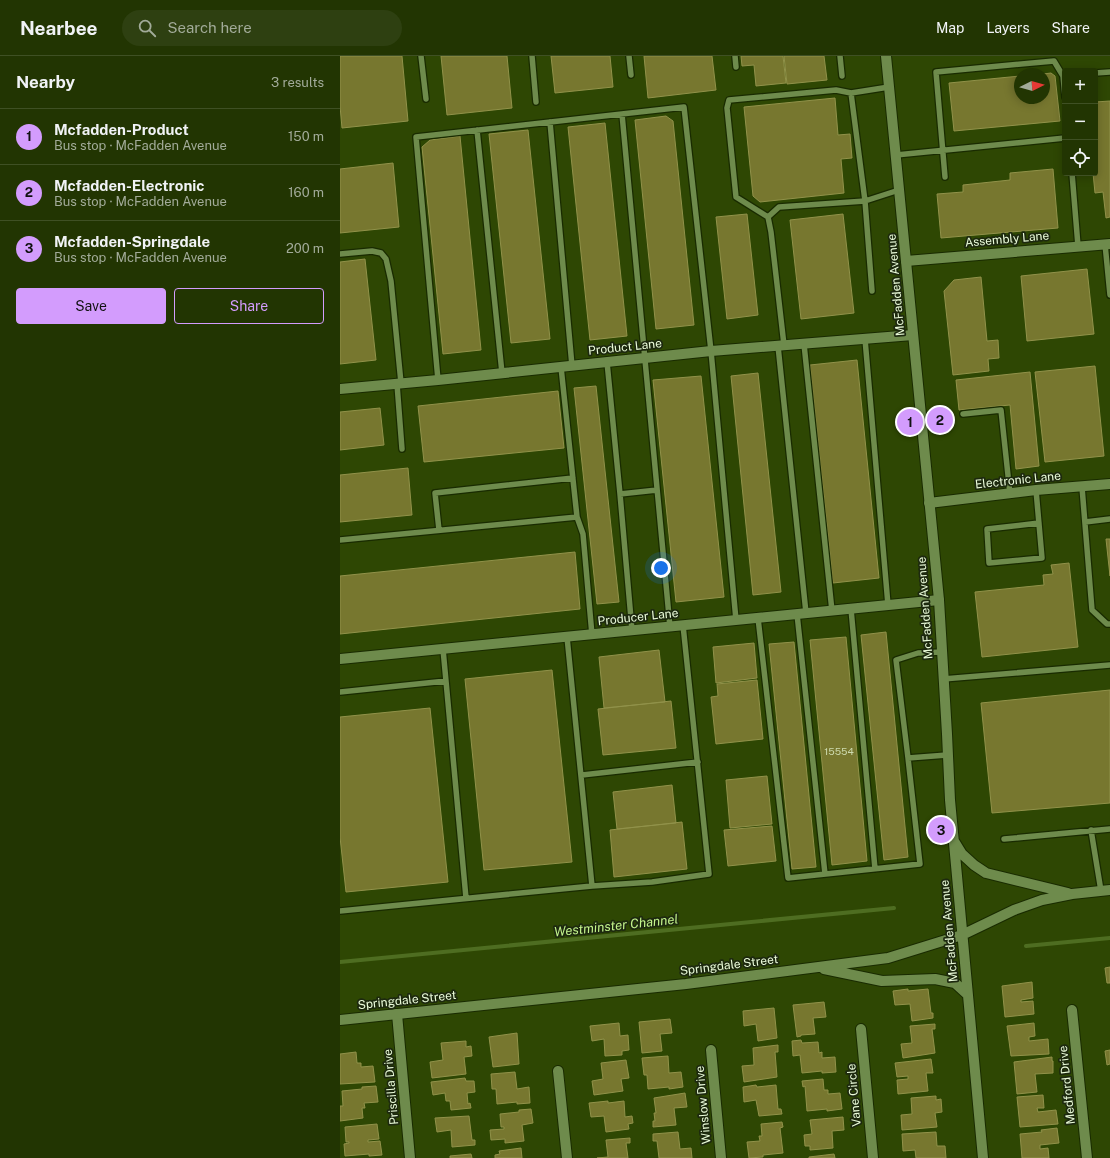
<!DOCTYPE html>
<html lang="en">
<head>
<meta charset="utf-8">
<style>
  body { margin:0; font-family:"Public Sans",sans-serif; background:#2e4011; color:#f1f3f6 }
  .controls { position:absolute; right:12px; top:12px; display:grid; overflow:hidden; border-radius:4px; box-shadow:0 2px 10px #0003 }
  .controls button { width:36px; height:36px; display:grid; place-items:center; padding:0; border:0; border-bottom:1px solid #3f5024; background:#223502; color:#f1f3f6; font:20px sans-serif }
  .compass { position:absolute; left:674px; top:12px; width:36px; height:36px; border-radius:50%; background:#223502; box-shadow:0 2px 10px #0003; rotate:85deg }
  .you { position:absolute; left:321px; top:512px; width:14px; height:14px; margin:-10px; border:3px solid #fff; border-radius:50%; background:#1a73e8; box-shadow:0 0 0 6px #1a73e833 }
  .badge { display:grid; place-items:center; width:26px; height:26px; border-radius:50%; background:#d39cfd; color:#111; font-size:13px; font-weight:700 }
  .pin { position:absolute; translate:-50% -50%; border:2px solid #fff; box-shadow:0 1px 4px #0006 }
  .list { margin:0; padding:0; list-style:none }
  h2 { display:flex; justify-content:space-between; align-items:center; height:52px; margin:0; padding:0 16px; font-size:17px }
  h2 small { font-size:13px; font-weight:400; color:#a2ab99 }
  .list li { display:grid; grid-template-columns:26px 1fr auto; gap:12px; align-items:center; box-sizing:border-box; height:56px; padding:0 16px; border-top:1px solid #3f5024 }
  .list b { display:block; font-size:15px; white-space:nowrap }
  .list p { margin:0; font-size:13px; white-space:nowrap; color:#a2ab99 }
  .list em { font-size:13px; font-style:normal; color:#a2ab99 }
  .actions { display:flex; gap:8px; padding:12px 16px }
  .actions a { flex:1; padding:9px 0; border:1px solid #d39cfd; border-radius:4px; text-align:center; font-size:14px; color:#d39cfd }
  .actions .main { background:#d39cfd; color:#111 }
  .icon { flex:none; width:22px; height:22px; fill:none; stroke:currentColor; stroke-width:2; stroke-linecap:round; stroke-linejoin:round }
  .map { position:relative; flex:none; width:770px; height:1102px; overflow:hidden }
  header { display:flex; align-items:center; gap:24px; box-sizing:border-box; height:56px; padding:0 20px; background:#223502; border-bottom:1px solid #3f5024 }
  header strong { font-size:19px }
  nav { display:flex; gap:22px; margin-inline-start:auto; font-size:14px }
  .search { width:280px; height:36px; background:#2e4011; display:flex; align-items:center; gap:10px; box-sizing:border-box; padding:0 14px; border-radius:22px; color:#a2ab99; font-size:15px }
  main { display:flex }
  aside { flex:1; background:#223502 }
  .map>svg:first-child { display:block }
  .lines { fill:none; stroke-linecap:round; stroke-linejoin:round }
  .stream { stroke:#4e6d21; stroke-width:4 }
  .building { fill:#77772f; stroke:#91924a }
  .lane-casing { stroke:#192b00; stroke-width:8 }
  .street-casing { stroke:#192b00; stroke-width:12 }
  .secondary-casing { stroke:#192b00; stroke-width:12 }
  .lane { stroke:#6e8b4c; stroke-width:5.5 }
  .street { stroke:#6e8b4c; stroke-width:10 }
  .secondary { stroke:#6e8b4c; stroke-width:10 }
  .labels { text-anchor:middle; stroke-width:3.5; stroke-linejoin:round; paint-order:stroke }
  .number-label { font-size:10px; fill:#cddaae }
  .street-label { font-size:12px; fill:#eafbd9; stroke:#1d290f }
  .water-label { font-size:13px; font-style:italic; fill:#c3f38c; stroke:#1d290f }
</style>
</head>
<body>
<header>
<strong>Nearbee</strong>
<div class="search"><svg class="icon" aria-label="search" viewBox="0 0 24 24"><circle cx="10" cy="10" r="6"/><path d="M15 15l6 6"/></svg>Search here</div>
<nav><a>Map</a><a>Layers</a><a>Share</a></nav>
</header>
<main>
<aside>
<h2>Nearby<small>3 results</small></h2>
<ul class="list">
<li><span class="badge">1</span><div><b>Mcfadden-Product</b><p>Bus stop · McFadden Avenue</p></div><em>150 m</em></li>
<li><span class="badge">2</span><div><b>Mcfadden-Electronic</b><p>Bus stop · McFadden Avenue</p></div><em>160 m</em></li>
<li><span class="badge">3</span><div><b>Mcfadden-Springdale</b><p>Bus stop · McFadden Avenue</p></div><em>200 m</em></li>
</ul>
<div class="actions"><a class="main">Save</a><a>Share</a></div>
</aside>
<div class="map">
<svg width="770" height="1102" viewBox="0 0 770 1102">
  <rect width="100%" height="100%" fill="#2e4703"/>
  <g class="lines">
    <path class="stream" d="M686,890L770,882
      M0,906L554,852"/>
  </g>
  <path class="building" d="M0,0H62L68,65L2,72L0,50Z
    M101,0H167L172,52L107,59Z
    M211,0H270L273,31L215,37Z
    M304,0H372L376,34L308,42Z
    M401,0H443L446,27L416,30L414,9L402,10Z
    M444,0H484L487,24L447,28Z
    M711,17L715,20L720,65L614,75L609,27L680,20V42H704L703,18Z
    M495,42L498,79L510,78L512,102L501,103L504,137L420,146L413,140L404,51Z
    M770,45V161L766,162L763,136L755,137L753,117H755V46Z
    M326,60L333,65L354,269L316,273L295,64Z
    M265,67L287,280L250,284L228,71Z
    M188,74L210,283L171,287L149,78Z
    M120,80L141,294L103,298L82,91L90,84Z
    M53,107L59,171L0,177V113Z
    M713,113L718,172L601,182L597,138L623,136V129L670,124V117Z
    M407,158L418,259L387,263L376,161Z
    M503,158L514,257L461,263L450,164Z
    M25,203L36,304L0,308V206Z
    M747,213L754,278L687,285L681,220Z
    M641,221L647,285L658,284L659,302L648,303L649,315L613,319L604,235L614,224Z
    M517,304L539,522L493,527L470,309Z
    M755,310L764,400L705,406L695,316Z
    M690,316L699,410L676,413L670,349L619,354L616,324Z
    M418,317L441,536L413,539L391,320Z
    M361,320L384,541L336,546L313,324Z
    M256,330L279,546L257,548L234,332Z
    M218,335L224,392L84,406L78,350Z
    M40,352L44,389L0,394V356Z
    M68,412L72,459L0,466V419Z
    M766,483H770V520Z
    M235,496L240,553L0,578V520Z
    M729,507L738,591L642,601L635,536L704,529L703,519L713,518L711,509Z
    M546,576L568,801L544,804L521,579Z
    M506,581L527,805L492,809L470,584Z
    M454,586L476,811L452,813L429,588Z
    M414,587L417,622L376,627L373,591Z
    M319,594L325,646L264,652L259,601Z
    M212,614L232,806L144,814L125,623Z
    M417,624L423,683L376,688L371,641L378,640L377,628Z
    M770,634V747L652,757L641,647Z
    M331,645L336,692L263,699L258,653Z
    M90,652L108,826L6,836L0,781V661Z
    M427,720L432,768L390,772L386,724Z
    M332,729L336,767L277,773L273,736Z
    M342,766L347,813L274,821L270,774Z
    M432,770L436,805L388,810L384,774Z
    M770,911V927H767L765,912Z
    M692,926L693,942L681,944V946L693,945L694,958L665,961L662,930Z
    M568,933V935L588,933L591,957H593V962L572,965L570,948L555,949L553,935Z
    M484,946L486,961L473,962L475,978L461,979V980L457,981L453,949Z
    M434,952L437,982L418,985L416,968L404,970L403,955Z
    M330,963L332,977L320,978L322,995L302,997L299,966Z
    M279,967L280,980L288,979L289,994L282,995V999L265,1000L264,983L252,985L250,970Z
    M694,967L695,980L689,981V985L708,983L709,998L671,1000L667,970Z
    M595,968V973H592L595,997L563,1002L561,988L572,987L570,970Z
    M177,977L179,1008L153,1011L149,981Z
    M461,984L462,987L478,986L479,997L482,996V1002L495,1001L496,1016L482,1017V1015L462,1017L460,999L453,1000L452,985Z
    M126,985V991L131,990L132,1000L124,1001L126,1018L92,1022L90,1006L103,1004L101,987Z
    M438,989V996H435L437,1021L404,1026L402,1010L414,1009L413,992Z
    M770,994V1008L767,1009L765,995Z
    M16,996L17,1007H21V1011L33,1010L35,1026L0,1028V998Z
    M328,1000L329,1017L341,1016L343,1031L329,1033V1031L308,1033L307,1019H304L302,1002Z
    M712,1001V1005H713V1017L695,1018L697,1036L677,1038L674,1006Z
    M591,1003L593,1017H586L588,1035L558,1038L557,1024L568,1023V1020L557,1021L555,1007Z
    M286,1004L289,1022L281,1023L283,1035L254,1039L252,1025L263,1023L261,1007Z
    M175,1016L177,1033L189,1031L190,1047L177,1048V1046L157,1048L156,1033H152L151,1018Z
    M125,1022L126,1025H134L135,1036L127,1037L128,1048L130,1047L131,1052L111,1054L110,1045H106L105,1037L93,1039L91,1026Z
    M483,1023L484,1034H488V1038L500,1037L502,1053L487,1055V1053L467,1055L465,1030L463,1031L462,1025Z
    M416,1029L417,1031L436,1029L438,1053H441L442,1058L419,1060L416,1044L404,1046L403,1031Z
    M36,1030L38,1046L24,1047L25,1052H22L23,1062L0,1065V1050H3L2,1035L22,1033V1031Z
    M345,1037L347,1051L334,1052L336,1069L313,1071V1065H315L314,1057H316L314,1042Z
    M703,1039L704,1052H697L698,1056L716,1054L718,1068L680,1071L677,1041Z
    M596,1040V1044L601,1043L602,1056L595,1057L597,1071L562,1074L561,1059L572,1058L571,1042Z
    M268,1045V1047L284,1045L285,1061L292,1060L293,1067L288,1068L289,1073L266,1076L264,1060L251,1061L249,1047Z
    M191,1053L193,1067L182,1069L184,1085L165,1087V1083L151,1084L150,1074L164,1073V1071H161L160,1058L179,1056V1054Z
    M129,1060L132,1084H135V1089L112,1091L111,1074L97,1076L95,1062Z
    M503,1061L504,1074L492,1075L493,1092L470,1094V1090H465L464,1079L472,1078L470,1064Z
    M442,1066L443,1071L440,1072L443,1097L423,1099V1101L409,1102L407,1086L420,1085L419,1080H422L421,1068Z
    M37,1068L39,1083L28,1084V1086L40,1085L42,1099L29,1100V1098L5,1100L4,1088L9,1087V1086H6L5,1071Z
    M717,1072L719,1087L700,1089V1093L708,1092L709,1102H682L680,1078L702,1076L701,1074Z
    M338,1076L340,1093L351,1092L352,1102H319L317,1085H313V1078Z
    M596,1076L597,1090H605L606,1102H576L575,1094L563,1095L562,1078Z
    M290,1082V1087H286L288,1102H257L268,1101L266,1084Z
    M181,1092L182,1102H155V1099L160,1098L159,1095Z
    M131,1098L132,1102H110V1100Z
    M494,1098L495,1102H469V1101Z"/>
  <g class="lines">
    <defs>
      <path id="lane" d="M81,0L86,43
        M192,0L196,46
        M289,0L291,19
        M395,0L396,11
        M500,0L502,20
        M755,17L770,16
        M725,19L723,20L725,41
        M511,37L525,145L532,235
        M282,58L330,571
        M210,66L232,310
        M137,74L162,317
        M556,99L725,82
        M732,117L738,190
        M605,121L596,16L714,5L723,20
        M428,161L439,151L525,145L559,134
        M765,188L770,239
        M0,198L32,195L41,197L46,203L51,225L61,327
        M525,283L548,549
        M464,288L492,555
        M444,289L431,176L428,161L396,141L387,52L389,44L496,34L511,37L549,31
        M438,290L466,557
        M267,306L280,438L292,574
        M98,324L76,81L344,51L371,295L396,564
        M57,328L62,393
        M623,358L661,354L670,438
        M742,431L752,554L767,568H770
        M696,434L702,502L649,507L647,473L699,467
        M280,438L317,434
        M237,461L243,478L252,579
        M745,466L770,463
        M99,474L95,437L233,422
        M0,484L237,461L221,311
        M511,553L535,813
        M457,558L485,818
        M418,562L448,822L580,808L568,702
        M227,581L252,830L312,826L369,818L343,569
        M602,596L578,597L556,604L568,702L607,699
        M603,623L770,609
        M106,625L126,842
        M0,636L106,625L103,593
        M242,719L358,706
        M751,774L761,835
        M664,783L770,773
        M0,855L252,830"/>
      <path id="street" d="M566,205L770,188
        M0,333L98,324L371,295L573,279
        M589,447L696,434L770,428
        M0,603L599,544
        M732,954L747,1102
        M57,958L70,1102
        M521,973L533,1102
        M371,994L381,1102
        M218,1015L227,1102"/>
      <path id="secondary" d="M546,0L599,544L607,678L610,744L643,1102
        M614,785L622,798L634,809L646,817L728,837
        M484,913L542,925L595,923L615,927L627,938
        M0,964L346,928L548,902L622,879L674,854L702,844L732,838L770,834"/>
    </defs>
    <use href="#lane" class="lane-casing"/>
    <use href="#street" class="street-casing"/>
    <use href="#secondary" class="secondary-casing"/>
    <use href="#lane" class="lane"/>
    <use href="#street" class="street"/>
    <use href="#secondary" class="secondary"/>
  </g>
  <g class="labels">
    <g class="number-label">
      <text x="499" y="699">15554</text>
    </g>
    <g class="street-label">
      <text transform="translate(667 183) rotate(-5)" y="4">Assembly Lane</text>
      <text transform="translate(556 229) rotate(-95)" y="4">McFadden Avenue</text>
      <text transform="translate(285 291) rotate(-6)" y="4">Product Lane</text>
      <text transform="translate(678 424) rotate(-6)" y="4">Electronic Lane</text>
      <text transform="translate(585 552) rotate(-94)" y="4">McFadden Avenue</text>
      <text transform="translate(298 561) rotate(-6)" y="4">Producer Lane</text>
      <text transform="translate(609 875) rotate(-95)" y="4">McFadden Avenue</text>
      <text transform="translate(389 909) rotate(-7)" y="4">Springdale Street</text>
      <text transform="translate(67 944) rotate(-6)" y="4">Springdale Street</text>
      <text transform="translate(727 1029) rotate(-96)" y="4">Medford Drive</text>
      <text transform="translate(51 1031) rotate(-95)" y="4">Priscilla Drive</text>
      <text transform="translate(514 1039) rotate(-95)" y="4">Vane Circle</text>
      <text transform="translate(363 1049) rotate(-95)" y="4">Winslow Drive</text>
    </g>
    <g class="water-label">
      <text transform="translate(276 869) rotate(-6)" y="5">Westminster Channel</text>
    </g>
  </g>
</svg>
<div class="controls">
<button>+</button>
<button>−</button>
<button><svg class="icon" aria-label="locate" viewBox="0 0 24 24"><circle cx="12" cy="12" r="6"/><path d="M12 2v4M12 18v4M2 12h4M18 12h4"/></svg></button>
</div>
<svg class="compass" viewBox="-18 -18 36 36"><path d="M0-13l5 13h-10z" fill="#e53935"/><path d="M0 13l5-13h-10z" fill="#a2ab99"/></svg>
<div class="you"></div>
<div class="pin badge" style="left:570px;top:366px">1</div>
<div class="pin badge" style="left:600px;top:364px">2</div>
<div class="pin badge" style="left:601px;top:774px">3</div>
</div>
</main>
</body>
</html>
